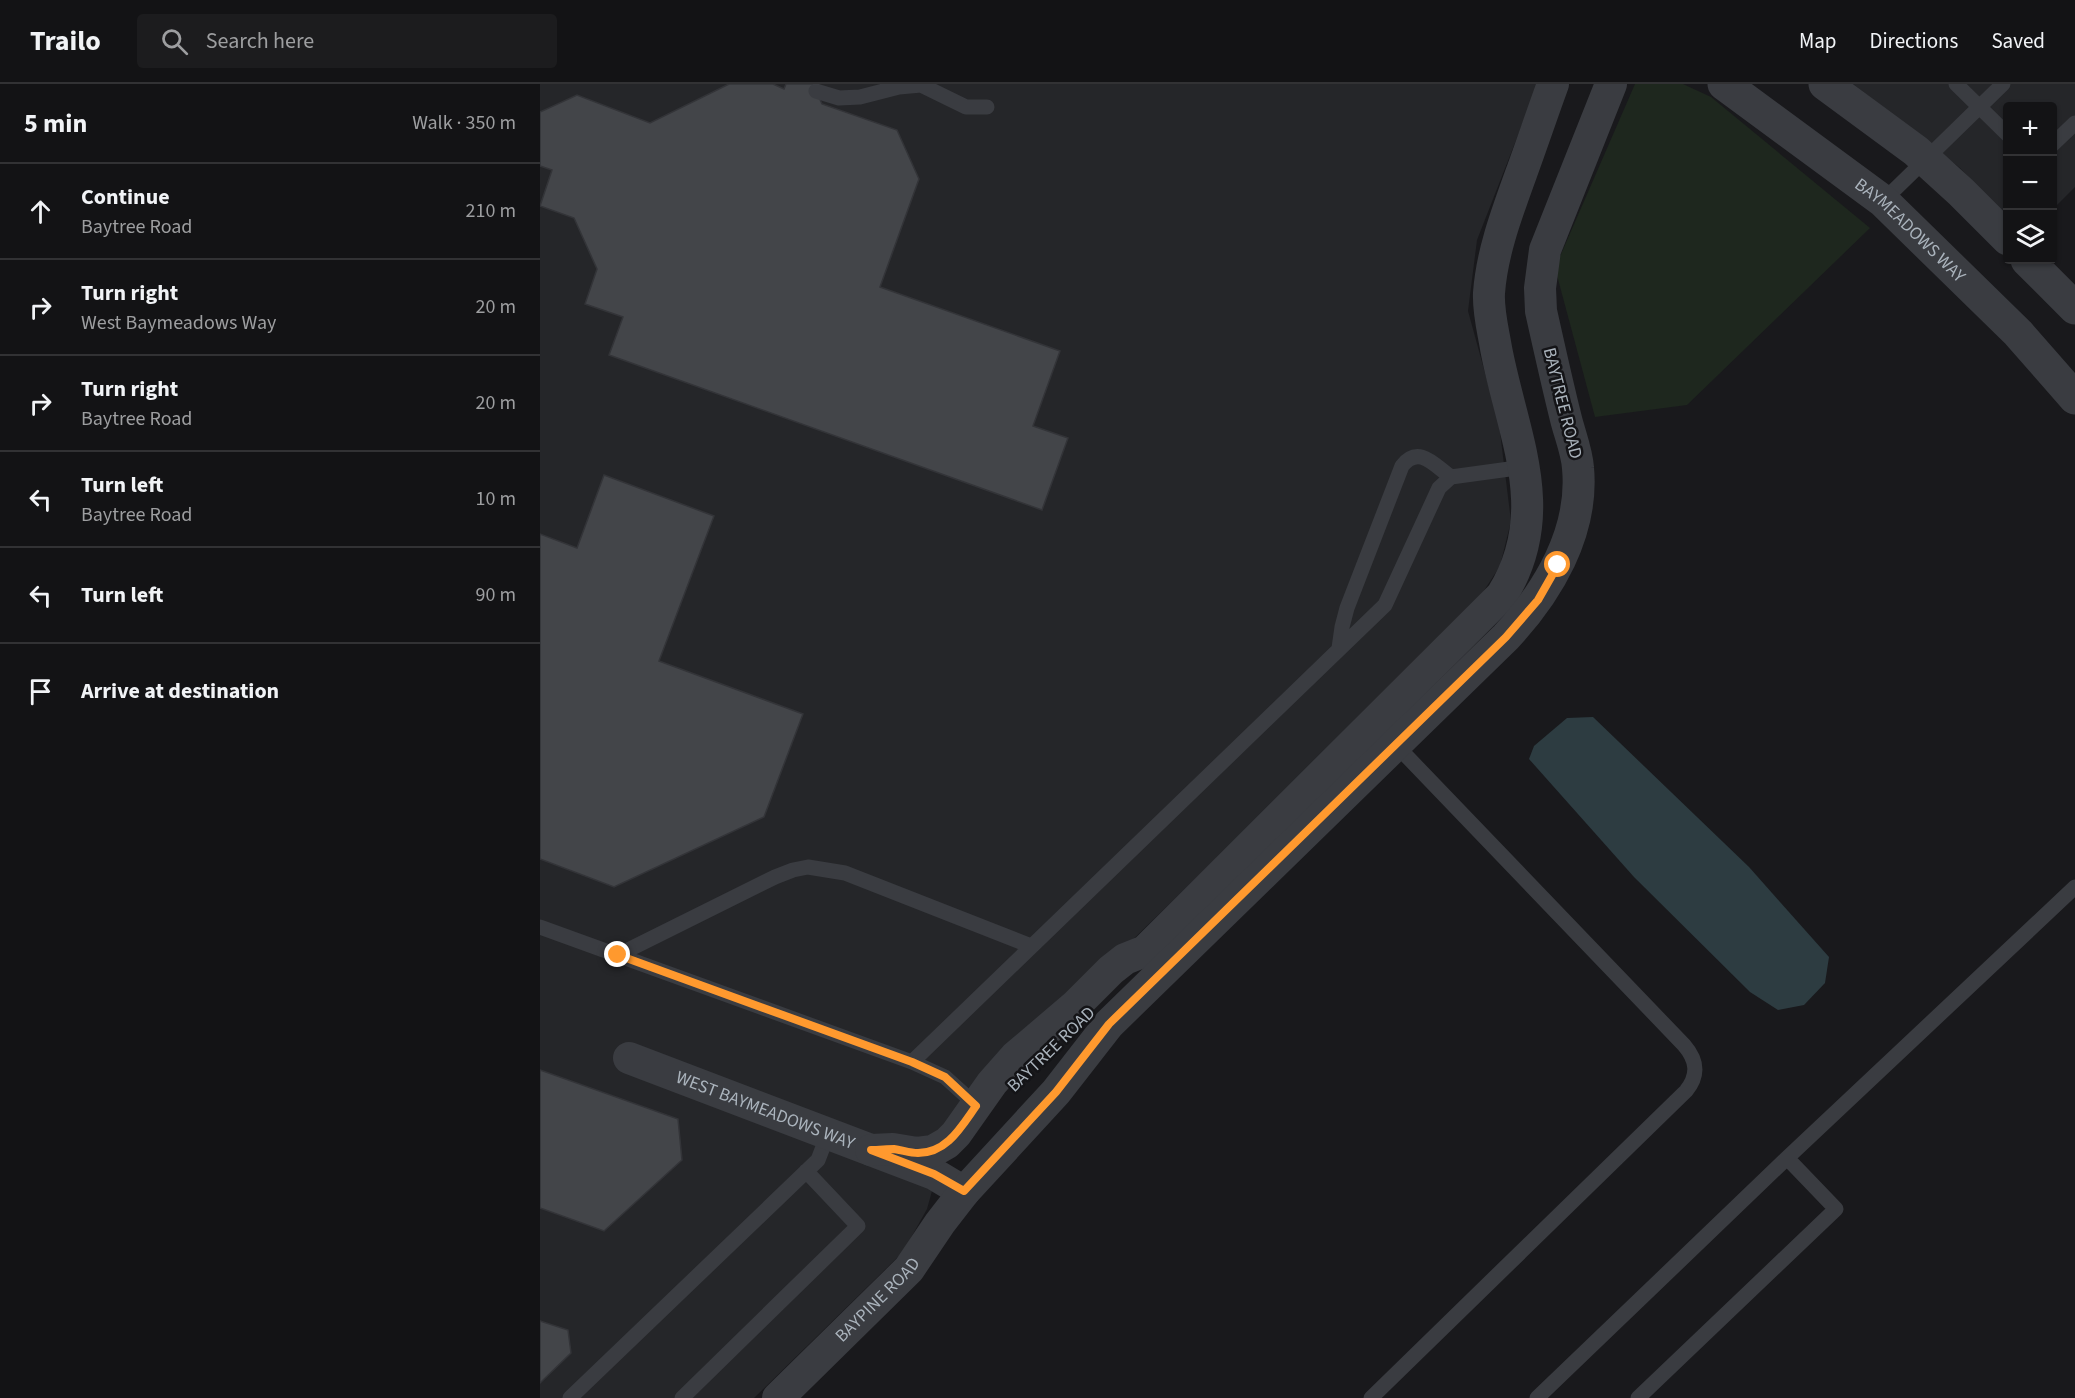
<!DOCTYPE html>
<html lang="en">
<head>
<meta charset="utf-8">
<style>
  body { margin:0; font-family:"Source Sans 3",sans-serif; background:#1c1c1e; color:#f1f3f6 }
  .controls { position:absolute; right:18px; top:18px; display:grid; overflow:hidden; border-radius:6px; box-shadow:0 2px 4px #0004 }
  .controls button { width:54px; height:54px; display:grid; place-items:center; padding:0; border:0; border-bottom:2px solid #323234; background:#131315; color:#f1f3f6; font:30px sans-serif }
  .stop { position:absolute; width:18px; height:18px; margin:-14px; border:4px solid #ff992e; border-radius:50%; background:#fff }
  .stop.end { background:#ff992e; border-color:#fff; box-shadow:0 2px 6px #0008 }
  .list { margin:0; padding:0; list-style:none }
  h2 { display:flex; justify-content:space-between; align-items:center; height:78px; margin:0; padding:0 24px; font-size:26px }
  h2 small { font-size:20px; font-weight:400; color:#9d9ea0 }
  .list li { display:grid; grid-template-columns:39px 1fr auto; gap:18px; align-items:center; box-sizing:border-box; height:96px; padding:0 24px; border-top:2px solid #323234 }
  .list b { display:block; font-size:22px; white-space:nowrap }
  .list p { margin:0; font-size:20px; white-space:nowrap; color:#9d9ea0 }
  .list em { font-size:20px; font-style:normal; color:#9d9ea0 }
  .icon { flex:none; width:33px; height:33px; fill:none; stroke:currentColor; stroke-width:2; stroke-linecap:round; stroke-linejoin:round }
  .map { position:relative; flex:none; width:1535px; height:1314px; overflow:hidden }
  header { display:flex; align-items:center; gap:36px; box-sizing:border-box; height:84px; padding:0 30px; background:#131315; border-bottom:2px solid #323234 }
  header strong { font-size:28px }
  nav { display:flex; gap:33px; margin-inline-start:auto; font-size:21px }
  .search { width:420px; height:54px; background:#1c1c1e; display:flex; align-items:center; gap:15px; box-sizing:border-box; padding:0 21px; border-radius:6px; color:#9d9ea0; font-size:22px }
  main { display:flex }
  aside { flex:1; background:#131315 }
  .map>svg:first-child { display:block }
  .built { fill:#252629 }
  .green { fill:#1e271e }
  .water { fill:#2d3c41 }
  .building { fill:#434549; stroke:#333438; stroke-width:1.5 }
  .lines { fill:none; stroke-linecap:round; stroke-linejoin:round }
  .service { stroke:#3a3c41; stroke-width:15 }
  .minor { stroke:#3a3c41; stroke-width:32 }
  .tertiary { stroke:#3a3c41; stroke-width:33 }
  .route { stroke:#ff992e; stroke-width:8 }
  .labels { text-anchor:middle; stroke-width:5; stroke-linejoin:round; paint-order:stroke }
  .street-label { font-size:18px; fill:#aab3bc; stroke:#141417 }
</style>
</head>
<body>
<header>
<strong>Trailo</strong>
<div class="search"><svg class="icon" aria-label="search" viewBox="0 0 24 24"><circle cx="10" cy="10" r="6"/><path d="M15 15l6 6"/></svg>Search here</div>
<nav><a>Map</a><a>Directions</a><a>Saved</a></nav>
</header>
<main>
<aside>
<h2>5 min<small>Walk · 350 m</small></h2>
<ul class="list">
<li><svg class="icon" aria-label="ahead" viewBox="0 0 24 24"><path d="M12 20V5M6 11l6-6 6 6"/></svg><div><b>Continue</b><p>Baytree Road</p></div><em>210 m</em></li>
<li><svg class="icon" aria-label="right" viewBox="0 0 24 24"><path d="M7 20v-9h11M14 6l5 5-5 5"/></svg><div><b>Turn right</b><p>West Baymeadows Way</p></div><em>20 m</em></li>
<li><svg class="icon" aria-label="right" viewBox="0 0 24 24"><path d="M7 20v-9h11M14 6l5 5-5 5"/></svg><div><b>Turn right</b><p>Baytree Road</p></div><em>20 m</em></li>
<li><svg class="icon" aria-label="left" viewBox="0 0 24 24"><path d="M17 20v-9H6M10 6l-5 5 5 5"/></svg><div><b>Turn left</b><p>Baytree Road</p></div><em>10 m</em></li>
<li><svg class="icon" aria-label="left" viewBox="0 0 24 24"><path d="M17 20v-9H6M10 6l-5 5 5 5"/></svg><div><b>Turn left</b></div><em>90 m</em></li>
<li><svg class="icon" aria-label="arrive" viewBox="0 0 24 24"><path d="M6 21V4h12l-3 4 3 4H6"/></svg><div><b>Arrive at destination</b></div></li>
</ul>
</aside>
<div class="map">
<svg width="1535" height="1314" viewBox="0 0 1535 1314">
  <rect width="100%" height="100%" fill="#19191c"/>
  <path class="built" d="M0,0H998L937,156L928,227L959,340L971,437L960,482L932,525L540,907L412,1035L387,1125L363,1168L214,1314H0Z
    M1313,0H1535V103L1513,125L1512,22H1468L1467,134L1420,84Z"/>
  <path class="green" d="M1095,0H1143L1171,13L1330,144L1147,321L1055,333L1015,184Z"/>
  <path class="water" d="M1053,633L1209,783L1289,873L1285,899L1264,921L1238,926L1210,908L1094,793L989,675L994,662L1027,634Z"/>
  <path class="building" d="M189,0H233L244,5L246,0H273L282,20L357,46L379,95L340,203L520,267L493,342L528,354L502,426L69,271L83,233L45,220L57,185L34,134L0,122L12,86L0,82V28L37,11L110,39Z
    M64,391L174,432L119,577L263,630L224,733L74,803L0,775V450L37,464Z
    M0,986L138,1035L142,1076L64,1147L0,1124Z
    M0,1237L28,1246L31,1269L0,1299Z"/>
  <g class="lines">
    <path class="service" d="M1416,0L1468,51
      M276,7L299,14L320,13L359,3L381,1L426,23H447
      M1512,61L1535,39
      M1343,117L1463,0
      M799,564L802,543L807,524L862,382C879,360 895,382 911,393
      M0,843L372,978L405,993L436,1021
      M78,871L235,793L253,786L268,783L305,789L491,862
      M372,978L845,521L899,404L911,393L984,383
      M30,1314L278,1076L288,1050
      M142,1314L318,1142L266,1087
      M831,1314L1146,1007C1159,991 1157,976 1144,961L856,661
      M997,1314L1247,1074
      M1098,1314L1296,1125L1247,1074L1535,803"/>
    <g class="minor">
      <path id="s1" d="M89,974L394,1090L424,1108"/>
      <path d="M331,1066L353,1065L377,1069L393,1067L407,1059L416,1050L452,999L475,973L535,922L571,886L585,875L605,867L962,511C1014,427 972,350 956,264C953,246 948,227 949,209C952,168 967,129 981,90C992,60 1002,30 1013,0"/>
      <path id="s2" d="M238,1314L369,1185L400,1139L424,1108L516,1008L569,940L966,553C1008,508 1044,448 1038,384C1037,368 1030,351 1026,335C1017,299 1009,263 1001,227L1000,204L1005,166L1071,0"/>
    </g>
    <g class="tertiary">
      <path id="s3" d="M1184,0L1343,117L1478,249L1535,314"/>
      <path d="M1285,0L1376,67L1421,108L1468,155"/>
      <path d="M1487,176L1535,224"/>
    </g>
  </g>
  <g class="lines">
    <path class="route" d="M78,871L372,978L405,993L436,1022C421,1043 407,1069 378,1069C370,1069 362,1066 354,1065C347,1065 339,1066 331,1066L394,1090L424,1107L516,1008L569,940L966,553L998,516L1018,481"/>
  </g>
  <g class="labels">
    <g class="street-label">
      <text dy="6" stroke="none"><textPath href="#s3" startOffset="237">BAYMEADOWS WAY</textPath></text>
      <text transform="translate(1023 319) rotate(76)" y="6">BAYTREE ROAD</text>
      <text transform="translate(511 965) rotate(-44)" y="6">BAYTREE ROAD</text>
      <text dy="6" stroke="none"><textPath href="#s1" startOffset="146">WEST BAYMEADOWS WAY</textPath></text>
      <text dy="6" stroke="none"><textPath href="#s2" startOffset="140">BAYPINE ROAD</textPath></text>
    </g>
  </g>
</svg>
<div class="controls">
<button>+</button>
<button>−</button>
<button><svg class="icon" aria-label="layers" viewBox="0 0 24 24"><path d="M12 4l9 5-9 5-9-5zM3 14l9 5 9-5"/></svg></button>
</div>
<div class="stop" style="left:1018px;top:481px"></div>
<div class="stop end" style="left:78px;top:871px"></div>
</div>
</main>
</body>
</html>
